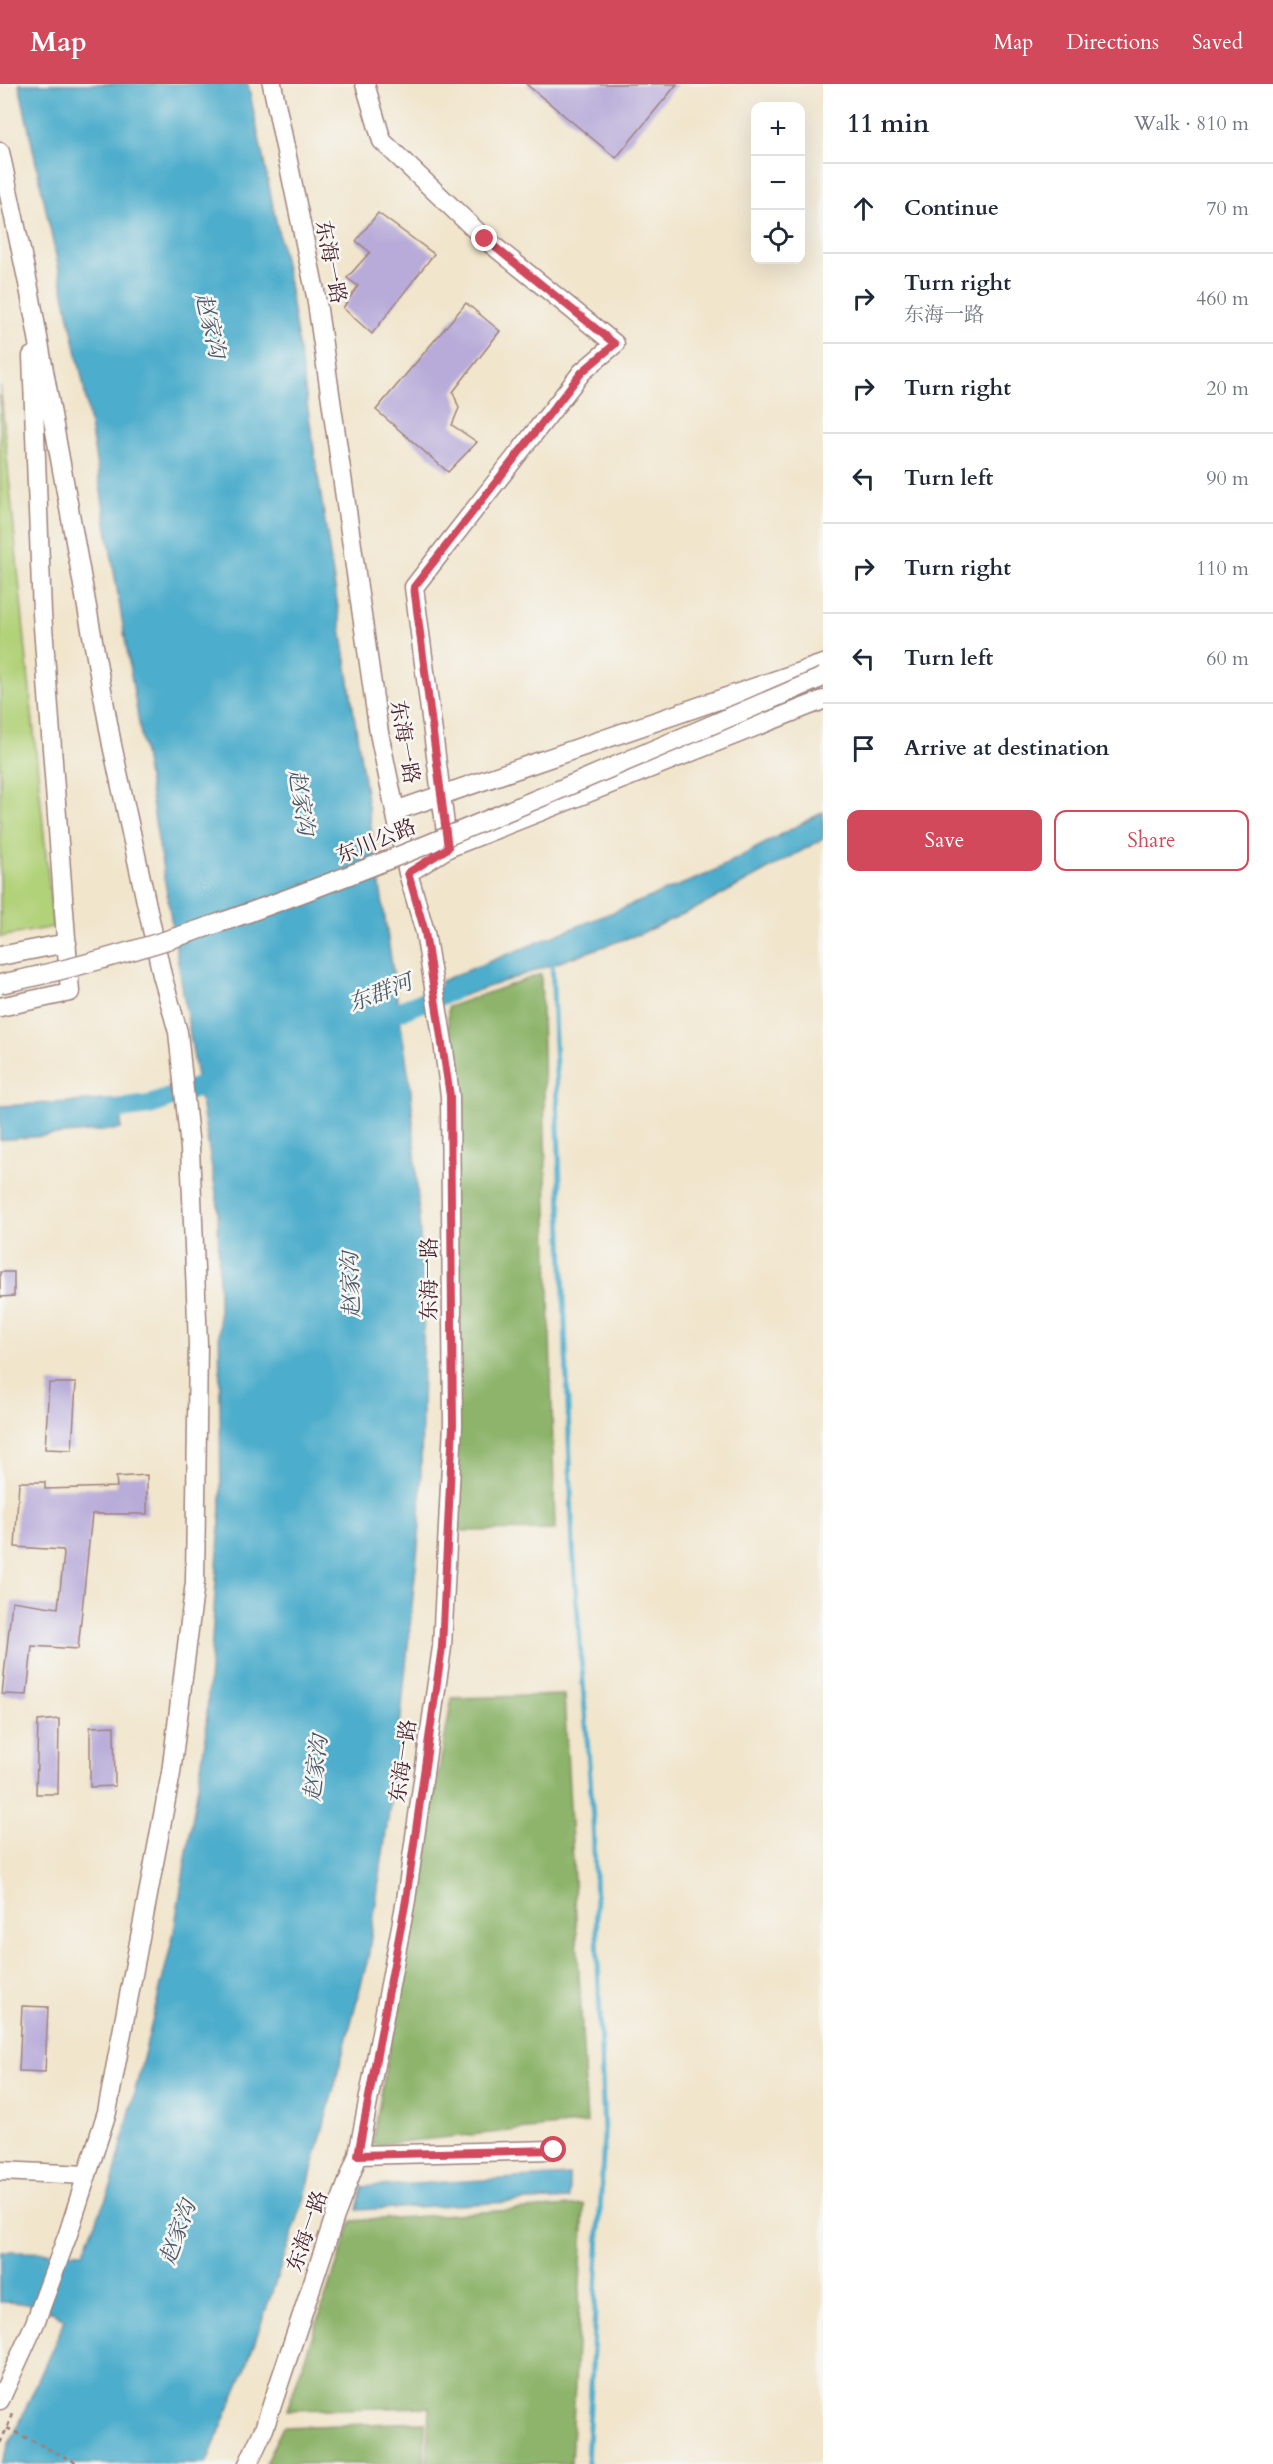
<!DOCTYPE html>
<html lang="en">
<head>
<meta charset="utf-8">
<style>
  body { margin:0; font-family:Cardo,"Noto Serif SC",serif; background:#f6f6f7; color:#1f2937 }
  .controls { position:absolute; right:18px; top:18px; display:grid; overflow:hidden; border-radius:12px; box-shadow:0 6px 24px #0002 }
  .controls button { width:54px; height:54px; display:grid; place-items:center; padding:0; border:0; border-bottom:2px solid #e0e1e3; background:#fff; color:#1f2937; font:30px sans-serif }
  .stop { position:absolute; width:18px; height:18px; margin:-14px; border:4px solid #d1495b; border-radius:50%; background:#fff }
  .stop.end { background:#d1495b; border-color:#fff; box-shadow:0 2px 6px #0008 }
  .list { margin:0; padding:0; list-style:none }
  h2 { display:flex; justify-content:space-between; align-items:center; height:78px; margin:0; padding:0 24px; font-size:26px }
  h2 small { font-size:20px; font-weight:400; color:#747a83 }
  .list li { display:grid; grid-template-columns:39px 1fr auto; gap:18px; align-items:center; box-sizing:border-box; height:90px; padding:0 24px; border-top:2px solid #e0e1e3 }
  .list b { display:block; font-size:22px; white-space:nowrap }
  .list p { margin:0; font-size:20px; white-space:nowrap; color:#747a83 }
  .list em { font-size:20px; font-style:normal; color:#747a83 }
  .actions { display:flex; gap:12px; padding:18px 24px }
  .actions a { flex:1; padding:14px 0; border:2px solid #d1495b; border-radius:12px; text-align:center; font-size:21px; color:#d1495b }
  .actions .main { background:#d1495b; color:#fff }
  .icon { flex:none; width:33px; height:33px; fill:none; stroke:currentColor; stroke-width:2; stroke-linecap:round; stroke-linejoin:round }
  .map { position:relative; flex:none; width:823px; height:2380px; overflow:hidden }
  header { display:flex; align-items:center; gap:36px; box-sizing:border-box; height:84px; padding:0 30px; background:#d1495b; color:#fff }
  header strong { font-size:28px }
  nav { display:flex; gap:33px; margin-inline-start:auto; font-size:21px }
  main { display:flex }
  aside { flex:1; background:#fff }
  .map>svg:first-child { display:block }
  .green { fill:#b2d27a; stroke:#7e7852; stroke-width:1.5 }
  .forest { fill:#8db46a; stroke:#6c6a4a; stroke-width:1.5 }
  .water { fill:#4eadcc; stroke:#4c667c; stroke-width:1.5 }
  .lines { fill:none; stroke-linecap:round; stroke-linejoin:round }
  .stream { stroke:#4eadcc; stroke-width:5 }
  .canal { stroke:#4eadcc; stroke-width:20 }
  .building { fill:#b8abd9 }
  .minor-casing { stroke:#9e827c; stroke-width:21 }
  .path { stroke:#9e827c; stroke-width:3; stroke-dasharray:4.5 4.5; stroke-linecap:butt }
  .minor { stroke:#fff; stroke-width:18 }
  .minor-bridge-casing { stroke:#9e827c; stroke-width:21; stroke-linecap:butt }
  .minor-bridge { stroke:#fff; stroke-width:18 }
  .route { stroke:#d1495b; stroke-width:8 }
  .labels { text-anchor:middle; stroke-width:5; stroke-linejoin:round; paint-order:stroke }
  .street-label { font-size:21px; fill:#4a1f2b; stroke:#f6f6f2 }
  .water-label { font-size:22px; font-style:italic; fill:#4c586b; stroke:#f6f6f2 }
</style>
</head>
<body>
<header>
<strong>Map</strong>
<nav><a>Map</a><a>Directions</a><a>Saved</a></nav>
</header>
<main>
<div class="map">
<svg width="823" height="2380" viewBox="0 0 823 2380">
  <rect width="100%" height="100%" fill="#f6f6f2"/>
  <filter id="ink" filterUnits="userSpaceOnUse"><feTurbulence type="fractalNoise" baseFrequency=".0167" numOctaves="2"/><feDisplacementMap in="SourceGraphic" scale="12" xChannelSelector="R" yChannelSelector="G"/><feConvolveMatrix kernelMatrix="1 2 1 2 8 2 1 2 1" color-interpolation-filters="sRGB"/></filter>
  <filter id="wash" filterUnits="userSpaceOnUse"><feTurbulence type="fractalNoise" baseFrequency=".008" numOctaves="4" result="noise"/><feDisplacementMap in="SourceGraphic" scale="24" xChannelSelector="R" yChannelSelector="G"/><feGaussianBlur stdDeviation="1.35" result="paint"/><feColorMatrix in="noise" values="0 0 0 0 0 0 0 0 0 0 0 0 0 0 0 0 0 1.4 0 .05"/><feComposite in="paint" operator="in"/></filter>
  <g filter="url(#wash)">
    <rect width="100%" height="100%" fill="#f1e5cc"/>
    <path class="green" d="M0,302L53,843L0,853Z"/>
    <path class="forest" d="M541,890L555,1446L457,1447L448,923Z
      M564,1611L587,2039L372,2061L452,1614Z
      M584,2121L571,2380H427L429,2323L287,2326L352,2137Z
      M425,2338L424,2380H265L283,2343Z"/>
    <path class="water" d="M19,0H248L289,200L411,1007L424,1214L420,1442L397,1672L368,1874L305,2113L245,2286L206,2380H1L65,2236C47,2221 23,2218 0,2218V2168L83,2169L112,2100L173,1853L205,1658L221,1423L218,1121L83,298Z
      M823,728V755L705,820L642,849L442,919L441,897L708,790Z
      M122,1015L121,1045L0,1056V1022Z
      M569,2091V2115L357,2126L362,2103Z"/>
    <g class="lines">
      <path class="stream" d="M552,874L573,1464L593,1735L604,2051L587,2380"/>
      <path class="canal" d="M376,936L452,907
        M95,1028L150,1021L222,994"/>
    </g>
    <g id="blocks">
      <path class="building" d="M526,0H677L616,74Z
        M378,129L434,170L372,250L343,224L358,202L347,194L370,168L356,157Z
        M466,219L500,247L453,308L459,324L452,341L477,358L448,388L376,326Z
        M0,1188H14V1212L0,1213Z
        M49,1299H76L72,1366L45,1365Z
        M147,1391V1430H92L78,1565L32,1562L27,1611L2,1610L12,1517L58,1524L64,1470L63,1466L15,1463L19,1398H45V1405L117,1403L116,1393Z
        M59,1635L58,1710H36L38,1637Z
        M114,1642L115,1702L90,1703V1643Z
        M22,1922L48,1923L45,1988L19,1987Z"/>
    </g>
  </g>
  <g filter="url(#ink)">
    <use href="#blocks" fill-opacity="0" stroke="#9e827c" stroke-width="1.5"/>
    <g class="lines">
      <defs>
        <path id="minor" d="M365,0L382,57L485,155L615,260L582,288L414,503L448,764
          M0,68L29,204L112,661L162,891L178,948L190,1064L198,1260L195,1498L171,1689L107,2028L68,2150L35,2239L0,2316
          M395,727L823,580
          M408,789L448,764L823,616
          M0,872L67,859
          M0,923L70,908L42,529L32,272
          M358,2071L553,2066
          M0,2087L87,2091
          M248,2380L264,2345L335,2132L358,2071L406,1816L442,1563L453,1341L450,1012L443,958L425,848L408,789L379,649L316,212L272,0"/>
      </defs>
      <use href="#minor" class="minor-casing"/>
      <path class="path" d="M7,2344L79,2380
        M0,2359L13,2330"/>
      <use href="#minor" class="minor"/>
      <defs>
        <path id="minor-bridge" d="M0,900C147,870 288,816 426,761C559,707 691,650 823,593"/>
      </defs>
      <use href="#minor-bridge" class="minor-bridge-casing"/>
      <use href="#minor-bridge" class="minor-bridge"/>
    </g>
  </g>
  <g class="lines" filter="url(#ink)">
    <path class="route" d="M485,155L615,260L582,288L414,503L448,764L408,789L425,848L450,1012L453,1341L442,1563L406,1816L358,2071L554,2066"/>
  </g>
  <g class="labels">
    <g class="street-label">
      <text transform="translate(331 178) rotate(79)" y="7">东海一路</text>
      <text transform="translate(405 658) rotate(80)" y="7">东海一路</text>
      <text transform="translate(376 757) rotate(-22)" y="7">东川公路</text>
      <text transform="translate(429 1195) rotate(-90)" y="7">东海一路</text>
      <text transform="translate(403 1677) rotate(-82)" y="7">东海一路</text>
      <text transform="translate(307 2147) rotate(-71)" y="7">东海一路</text>
    </g>
    <g class="water-label">
      <text transform="translate(211 241) rotate(77)" y="8">赵家沟</text>
      <text transform="translate(302 718) rotate(81)" y="8">赵家沟</text>
      <text transform="translate(380 908) rotate(-21)" y="8">东群河</text>
      <text transform="translate(350 1201) rotate(-92)" y="8">赵家沟</text>
      <text transform="translate(315 1684) rotate(-83)" y="8">赵家沟</text>
      <text transform="translate(177 2148) rotate(-70)" y="8">赵家沟</text>
    </g>
  </g>
</svg>
<div class="controls">
<button>+</button>
<button>−</button>
<button><svg class="icon" aria-label="locate" viewBox="0 0 24 24"><circle cx="12" cy="12" r="6"/><path d="M12 2v4M12 18v4M2 12h4M18 12h4"/></svg></button>
</div>
<div class="stop" style="left:554px;top:2066px"></div>
<div class="stop end" style="left:485px;top:155px"></div>
</div>
<aside>
<h2>11 min<small>Walk · 810 m</small></h2>
<ul class="list">
<li><svg class="icon" aria-label="ahead" viewBox="0 0 24 24"><path d="M12 20V5M6 11l6-6 6 6"/></svg><div><b>Continue</b></div><em>70 m</em></li>
<li><svg class="icon" aria-label="right" viewBox="0 0 24 24"><path d="M7 20v-9h11M14 6l5 5-5 5"/></svg><div><b>Turn right</b><p>东海一路</p></div><em>460 m</em></li>
<li><svg class="icon" aria-label="right" viewBox="0 0 24 24"><path d="M7 20v-9h11M14 6l5 5-5 5"/></svg><div><b>Turn right</b></div><em>20 m</em></li>
<li><svg class="icon" aria-label="left" viewBox="0 0 24 24"><path d="M17 20v-9H6M10 6l-5 5 5 5"/></svg><div><b>Turn left</b></div><em>90 m</em></li>
<li><svg class="icon" aria-label="right" viewBox="0 0 24 24"><path d="M7 20v-9h11M14 6l5 5-5 5"/></svg><div><b>Turn right</b></div><em>110 m</em></li>
<li><svg class="icon" aria-label="left" viewBox="0 0 24 24"><path d="M17 20v-9H6M10 6l-5 5 5 5"/></svg><div><b>Turn left</b></div><em>60 m</em></li>
<li><svg class="icon" aria-label="arrive" viewBox="0 0 24 24"><path d="M6 21V4h12l-3 4 3 4H6"/></svg><div><b>Arrive at destination</b></div></li>
</ul>
<div class="actions"><a class="main">Save</a><a>Share</a></div>
</aside>
</main>
</body>
</html>
